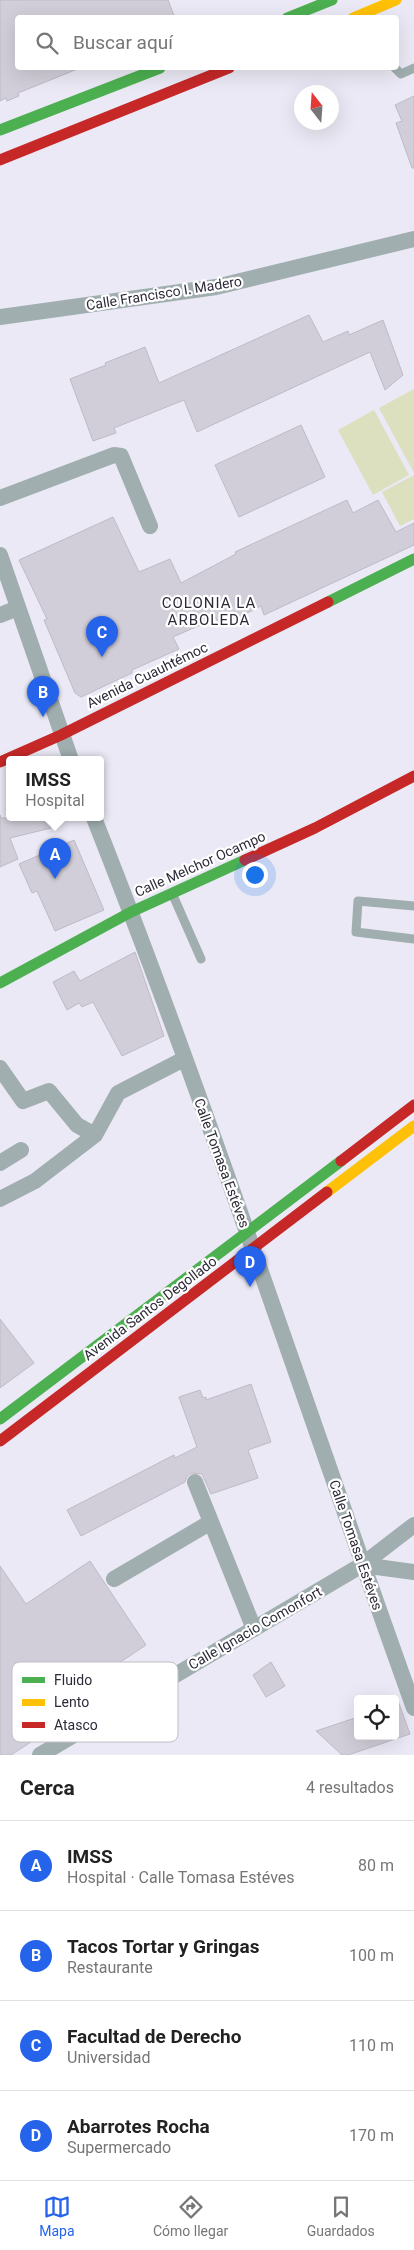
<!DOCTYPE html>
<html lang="es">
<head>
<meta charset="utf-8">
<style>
  body { margin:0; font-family:Roboto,sans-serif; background:#f2f2f2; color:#222 }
  .controls { position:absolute; right:15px; bottom:15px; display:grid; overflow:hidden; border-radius:5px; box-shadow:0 5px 20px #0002 }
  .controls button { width:45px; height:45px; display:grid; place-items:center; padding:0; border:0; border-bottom:1px solid #e0e0e0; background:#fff; color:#222; font:25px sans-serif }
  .compass { position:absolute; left:294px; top:85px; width:45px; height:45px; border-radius:50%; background:#fff; box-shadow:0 5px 20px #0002; rotate:343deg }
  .you { position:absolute; left:254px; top:874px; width:18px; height:18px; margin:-12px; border:4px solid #fff; border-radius:50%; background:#1a73e8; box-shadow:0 0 0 8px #1a73e833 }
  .badge { display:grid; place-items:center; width:32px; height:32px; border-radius:50%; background:#2563eb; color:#fff; font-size:16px; font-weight:700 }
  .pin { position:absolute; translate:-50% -41px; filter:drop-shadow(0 1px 2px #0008) }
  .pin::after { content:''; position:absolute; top:26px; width:18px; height:15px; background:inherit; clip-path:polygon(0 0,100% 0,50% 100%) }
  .popup { position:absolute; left:6px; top:756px; width:98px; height:65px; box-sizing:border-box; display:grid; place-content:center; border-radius:5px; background:#fff; filter:drop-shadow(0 1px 4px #0005); font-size:16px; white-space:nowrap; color:#767676 }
  .popup b { font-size:19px; color:#222 }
  .popup::after { content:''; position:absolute; left:50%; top:100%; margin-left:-10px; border:10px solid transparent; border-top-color:#fff }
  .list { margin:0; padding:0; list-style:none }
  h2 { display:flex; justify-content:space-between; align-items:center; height:65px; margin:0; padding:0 20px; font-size:21px }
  h2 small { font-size:16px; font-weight:400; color:#767676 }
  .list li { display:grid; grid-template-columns:32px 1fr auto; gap:15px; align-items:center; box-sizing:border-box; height:90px; padding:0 20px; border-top:1px solid #e0e0e0 }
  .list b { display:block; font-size:19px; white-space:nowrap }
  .list p { margin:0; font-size:16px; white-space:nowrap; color:#767676 }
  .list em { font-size:16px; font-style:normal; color:#767676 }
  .icon { flex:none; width:28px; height:28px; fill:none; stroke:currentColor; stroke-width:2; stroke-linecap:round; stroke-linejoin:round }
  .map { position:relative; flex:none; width:414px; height:1755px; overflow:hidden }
  .search { position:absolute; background:#fff; box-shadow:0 5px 20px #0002; left:15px; right:15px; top:15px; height:55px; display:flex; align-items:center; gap:12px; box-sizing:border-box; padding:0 18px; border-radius:5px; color:#767676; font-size:19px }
  .sheet { height:425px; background:#fff }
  nav { display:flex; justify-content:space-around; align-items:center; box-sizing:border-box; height:70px; border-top:1px solid #e0e0e0; background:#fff; font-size:14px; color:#767676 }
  nav a { display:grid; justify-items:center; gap:2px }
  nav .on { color:#2563eb }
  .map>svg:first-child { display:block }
  .green { fill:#dde0bf }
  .building { fill:#d2ced9; stroke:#bebac6 }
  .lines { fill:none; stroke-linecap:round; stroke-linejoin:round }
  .lane { stroke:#a0aeaf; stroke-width:9 }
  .street { stroke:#a0aeaf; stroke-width:16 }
  .fast { stroke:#4caf50; stroke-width:11 }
  .slow { stroke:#ffc107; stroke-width:11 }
  .jam { stroke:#c62828; stroke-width:11 }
  .labels { text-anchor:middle; stroke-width:4.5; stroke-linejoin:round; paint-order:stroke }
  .street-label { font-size:14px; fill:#2c2a38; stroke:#fff }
  .neighbourhood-label { font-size:15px; letter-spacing:1px; fill:#2c2a38; stroke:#fff }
  .key { fill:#fff; stroke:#c0bfc3; stroke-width:1 }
  .key-label { font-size:14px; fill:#2c2a38 }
</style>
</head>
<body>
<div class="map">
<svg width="414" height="1755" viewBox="0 0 414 1755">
  <rect width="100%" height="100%" fill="#eae9f5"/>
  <path class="green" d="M414,389V473L379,408Z
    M374,410L409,475L373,495L338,430Z
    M414,475V519L400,526L382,492Z"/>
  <path class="building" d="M0,0H168L175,18H18V68H80L18,93L19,96L7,101L6,98L0,101Z
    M414,96V168H412L396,123L402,121L395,105Z
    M309,315L323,342L348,331L349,335L383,320L403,375L385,390L370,352L197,432L184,400L114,428L116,433L93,441L70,379L106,365L105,363L145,347L159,383Z
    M301,425L325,477L239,517L215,465Z
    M347,500L353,513L378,500L396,532L414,523V545L264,615L261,606L220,627L216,618L173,637L179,649L132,670V673L81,697L75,693L44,620L47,619L19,560L113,517L139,572L170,559L181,583L236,554L235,552Z
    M0,815L1,818H46L51,828L10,838L18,859L0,867Z
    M74,840L104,910L55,931L37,891L32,893L19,864Z
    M135,952L164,1036L122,1056L93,1002L82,1007L79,1003L67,1010L53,982L74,971L80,981Z
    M0,1319L34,1363L0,1388Z
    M251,1384L271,1442L248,1450L258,1478L211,1494L202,1474L192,1473L187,1476L185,1482L81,1536L67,1510L174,1455L175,1458L197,1447L179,1397L200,1390L203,1398L206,1397V1400Z
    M90,1561L146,1645L74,1693L83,1708L11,1755H0V1566L26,1604Z
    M271,1662L285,1686L266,1697L253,1675Z
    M397,1698L410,1734L348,1755H342L316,1731L358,1717V1736H395V1699Z"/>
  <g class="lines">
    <path class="lane" d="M395,68L401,74L414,68
      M172,893L201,959
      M414,906L358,901L356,932L414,939"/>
    <path class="street" d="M0,317L216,287L414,239
      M0,498L114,455L121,456L150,526
      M0,555L71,760
      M0,615L18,608
      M94,818C210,1111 307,1411 414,1708
      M0,1068L23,1101L49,1091L77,1125L95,1135
      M0,1163L21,1150
      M0,1199L35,1181L95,1135L118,1093L184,1059
      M195,1482L254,1629
      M362,1565L414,1572
      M114,1579L211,1522
      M40,1755L362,1565L414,1525"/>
    <path class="fast" d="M287,18L332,0
      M0,130L160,68
      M328,602L414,559
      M0,983L131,912L245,860
      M0,1419L341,1161"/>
    <path class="slow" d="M353,18L396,0
      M327,1192L414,1126"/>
    <path class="jam" d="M0,160L229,68
      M0,762L61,735L328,602
      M245,860L315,828L414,776
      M341,1161L414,1105
      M0,1441L327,1192"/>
  </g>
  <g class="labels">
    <g class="street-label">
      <text transform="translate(164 293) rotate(-9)" y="5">Calle Francisco I. Madero</text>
      <text transform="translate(147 675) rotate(-26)" y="5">Avenida Cuauhtémoc</text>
      <text transform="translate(200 864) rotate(-24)" y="5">Calle Melchor Ocampo</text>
      <text transform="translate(222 1163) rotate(70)" y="5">Calle Tomasa Estéves</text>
      <text transform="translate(150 1308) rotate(-37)" y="5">Avenida Santos Degollado</text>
      <text transform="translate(356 1545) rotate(71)" y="5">Calle Tomasa Estéves</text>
      <text transform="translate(255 1628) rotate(-30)" y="5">Calle Ignacio Comonfort</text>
    </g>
    <g class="neighbourhood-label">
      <text x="209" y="608">COLONIA LA<tspan x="209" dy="17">ARBOLEDA</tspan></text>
    </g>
  </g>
  <rect x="12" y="1662" width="166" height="80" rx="8" class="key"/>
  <rect x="22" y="1677" width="23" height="6" fill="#4caf50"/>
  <rect x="22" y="1699" width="23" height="7" fill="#ffc107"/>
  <rect x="22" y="1722" width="23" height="6" fill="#c62828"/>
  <g class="key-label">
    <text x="54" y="1685">Fluido</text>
    <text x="54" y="1707">Lento</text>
    <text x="54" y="1730">Atasco</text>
  </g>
</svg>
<div class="controls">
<button><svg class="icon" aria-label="locate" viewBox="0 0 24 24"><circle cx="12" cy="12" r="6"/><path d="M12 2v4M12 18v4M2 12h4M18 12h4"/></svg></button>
</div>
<svg class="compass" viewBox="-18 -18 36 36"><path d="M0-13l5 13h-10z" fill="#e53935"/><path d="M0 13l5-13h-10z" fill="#767676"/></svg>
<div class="you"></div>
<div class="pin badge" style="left:55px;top:879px">A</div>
<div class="popup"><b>IMSS</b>Hospital</div>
<div class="pin badge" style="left:43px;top:717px">B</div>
<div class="pin badge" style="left:102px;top:657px">C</div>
<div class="pin badge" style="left:250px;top:1287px">D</div>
<div class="search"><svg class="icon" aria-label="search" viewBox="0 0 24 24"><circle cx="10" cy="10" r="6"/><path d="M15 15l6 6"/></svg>Buscar aquí</div>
</div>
<section class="sheet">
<h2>Cerca<small>4 resultados</small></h2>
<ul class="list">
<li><span class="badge">A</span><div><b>IMSS</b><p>Hospital · Calle Tomasa Estéves</p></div><em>80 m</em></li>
<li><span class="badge">B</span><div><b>Tacos Tortar y Gringas</b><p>Restaurante</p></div><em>100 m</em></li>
<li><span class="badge">C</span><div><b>Facultad de Derecho</b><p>Universidad</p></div><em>110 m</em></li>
<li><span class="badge">D</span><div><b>Abarrotes Rocha</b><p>Supermercado</p></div><em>170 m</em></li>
</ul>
</section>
<nav>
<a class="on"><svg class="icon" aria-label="map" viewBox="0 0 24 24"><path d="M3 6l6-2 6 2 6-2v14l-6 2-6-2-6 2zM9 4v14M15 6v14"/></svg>Mapa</a>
<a><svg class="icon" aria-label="directions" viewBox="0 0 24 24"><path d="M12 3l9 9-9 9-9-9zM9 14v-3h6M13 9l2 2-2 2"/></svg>Cómo llegar</a>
<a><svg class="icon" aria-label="saved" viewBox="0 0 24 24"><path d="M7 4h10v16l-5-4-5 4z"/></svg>Guardados</a>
</nav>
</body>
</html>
